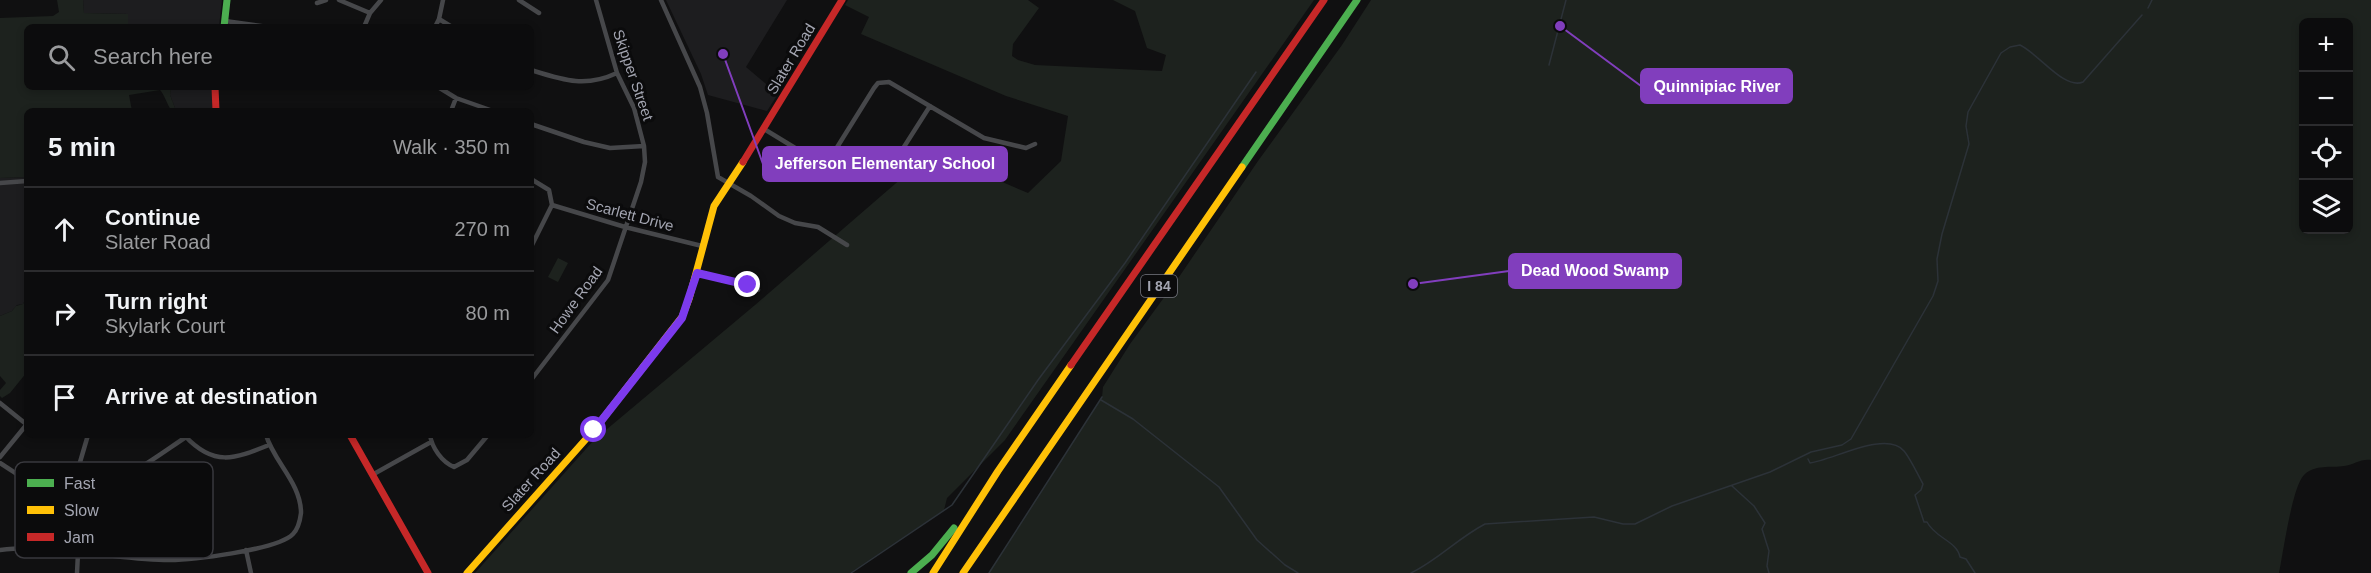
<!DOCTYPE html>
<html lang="en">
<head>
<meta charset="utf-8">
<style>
  body { margin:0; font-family:Helvetica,sans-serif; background:#1a1a1b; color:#f1f3f6 }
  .controls { position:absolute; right:18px; top:18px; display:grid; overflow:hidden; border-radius:9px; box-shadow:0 3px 9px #0003 }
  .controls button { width:54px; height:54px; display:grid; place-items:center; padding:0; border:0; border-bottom:2px solid #2c2c2e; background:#0c0c0d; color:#f1f3f6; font:30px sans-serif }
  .stop { position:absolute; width:18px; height:18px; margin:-14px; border:4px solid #7c3aed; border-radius:50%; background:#fff }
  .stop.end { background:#7c3aed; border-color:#fff; box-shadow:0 2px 6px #0008 }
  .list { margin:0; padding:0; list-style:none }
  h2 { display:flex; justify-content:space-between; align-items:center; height:78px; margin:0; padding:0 24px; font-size:26px }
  h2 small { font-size:20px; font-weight:400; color:#9a9b9d }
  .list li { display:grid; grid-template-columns:39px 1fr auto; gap:18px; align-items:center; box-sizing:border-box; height:84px; padding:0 24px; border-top:2px solid #2c2c2e }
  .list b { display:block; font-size:22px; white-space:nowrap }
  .list p { margin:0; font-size:20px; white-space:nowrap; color:#9a9b9d }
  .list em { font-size:20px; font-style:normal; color:#9a9b9d }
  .icon { flex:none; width:33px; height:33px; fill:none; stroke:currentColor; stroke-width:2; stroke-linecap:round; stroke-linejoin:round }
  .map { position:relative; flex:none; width:2371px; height:573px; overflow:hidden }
  .search { position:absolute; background:#0c0c0d; box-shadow:0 3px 9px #0003; left:24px; top:24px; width:510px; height:66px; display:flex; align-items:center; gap:15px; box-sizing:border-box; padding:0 21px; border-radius:9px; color:#9a9b9d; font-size:22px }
  .panel { position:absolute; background:#0c0c0d; box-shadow:0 3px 9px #0003; left:24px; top:108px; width:510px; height:330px; border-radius:9px }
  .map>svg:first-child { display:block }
  .built { fill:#1d1d1f }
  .green { fill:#1d221e; fill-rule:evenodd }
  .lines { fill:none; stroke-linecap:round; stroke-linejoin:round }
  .stream { stroke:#2c3238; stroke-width:1.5 }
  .street { stroke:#46474a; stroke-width:4.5 }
  .fast { stroke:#4caf50; stroke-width:7 }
  .slow { stroke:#ffc107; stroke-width:7 }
  .jam { stroke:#c62828; stroke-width:7 }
  .route { stroke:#7c3aed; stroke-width:8 }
  .labels { text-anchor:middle; stroke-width:6; stroke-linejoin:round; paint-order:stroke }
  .shield { fill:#0b0b0c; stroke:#757780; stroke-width:1.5 }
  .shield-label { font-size:14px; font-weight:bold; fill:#a3a5b1 }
  .street-label { font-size:15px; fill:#a3a5b1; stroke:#0b0b0c }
  .key { fill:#0b0b0c; stroke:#39393e; stroke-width:1.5 }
  .key-label { font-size:16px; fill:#a3a5b1 }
  .leader { fill:none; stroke:#813ebd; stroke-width:2 }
  .callout-dot { fill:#813ebd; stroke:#0b0b0c; stroke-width:2 }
  .callout { fill:#813ebd; stroke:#813ebd; stroke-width:2 }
  .callout-label { font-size:16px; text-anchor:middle; font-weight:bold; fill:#fff }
</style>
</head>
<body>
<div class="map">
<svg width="2371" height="573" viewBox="0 0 2371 573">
  <rect width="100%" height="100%" fill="#101011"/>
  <path class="built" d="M83,0H222L219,27H128V14L84,13Z
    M666,0H787L746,67L778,94L767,111L708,95L701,74Z
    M171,87H212L213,111H171L175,108L170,95Z
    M27,177V296L23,304L17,305L12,311L0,316V178Z"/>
  <path class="green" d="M57,0H83L84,13L128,14V27H27V87H171L170,95L175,108L171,110C167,104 164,94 160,90L129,95L132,111H27V177L0,178V18L53,16L59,12Z
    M848,0H1028L1039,8L1013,44L1012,56L1018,60L1035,65L1162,71L1166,55L1147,48L1135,11L1113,0H1314L1005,440L947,498L944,510L850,573H475L594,440L755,305L932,152L1028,193L1061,161L1068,116L1006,96L861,34L869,17L845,5Z
    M1371,0H2371V460C2362,458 2353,465 2344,466C2331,468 2315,464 2304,475C2292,487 2283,554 2279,573H989L1102,397L1103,387L1130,344L1179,277L1258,161L1342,45ZM2348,22V230H2304V22Z
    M558,258L568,263L558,282L548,277Z
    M27,296V372L10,393L2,398L0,396V390L6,383L0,376V316L12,311L16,306L23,304Z"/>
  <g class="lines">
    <path class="stream" d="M2148,8L2152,0
      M1549,65L1566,0
      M1101,400L1133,419L1219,487L1257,540L1285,565L1298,573
      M1808,459L1810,463C1833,460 1886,430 1904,451C1910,458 1918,475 1923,484L1921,490L1915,495L1924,522H1927C1935,538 1957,541 1960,557L1966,559L1975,573
      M1732,486L1754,506L1765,523L1762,529L1769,551L1767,566L1769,573
      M851,573L952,505L1038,380L1125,263L1256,72
      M989,573L1102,397
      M1411,573C1438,560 1458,538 1485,524L1594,517L1623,524H1635L1672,506L1770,472L1811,452L1842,445L1851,439L1933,296L1938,281L1937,259L1942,234L1969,144L1966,126L1968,112L2001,53L2010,47L2020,45C2039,54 2064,90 2083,82L2142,15"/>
    <path class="street" d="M339,0L370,13
      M519,0L539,13
      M661,0L700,87L707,113L718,177L751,196L779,216L795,223L818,227L847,245
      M317,3L326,0
      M439,19L452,27
      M225,21L268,27
      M364,27L370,13L381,0
      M435,27L439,19L443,0
      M531,70C563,80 585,88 617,73
      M438,87L456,98L493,111
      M451,111L456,98
      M531,124L584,142L610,148L644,146
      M764,129L810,157H889L902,150L930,106
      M831,157L874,88L878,83L889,82L984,138L1026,148L1035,144
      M531,179L549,190L552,205L531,247
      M0,183L27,181
      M552,205L625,227L702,246
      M697,273L749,285L758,290
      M531,380L608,280L641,182L645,162L644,146L634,108L617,73L596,0
      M0,403L26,424
      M430,435C432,448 442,462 454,467L467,460L488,435
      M185,436C214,467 234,459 269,445
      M0,457L27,424
      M0,463C10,469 20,477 31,483C87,513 142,466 186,437
      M372,475L431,442
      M76,492L78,469L88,435
      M0,550C50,543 112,559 164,560C188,561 278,550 293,534C298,529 300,521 301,513C301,483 274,462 266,435
      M246,550L251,573
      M77,573L78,553"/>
    <path class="fast" d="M224,27L227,0
      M1242,167L1357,0
      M911,573L932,555L954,528"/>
    <path class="slow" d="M467,573L594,430L682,317L689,299L714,206L743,162
      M933,573L998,471L1071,365
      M963,573L1242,167"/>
    <path class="jam" d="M215,87L216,111
      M743,162L842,0
      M1071,365L1324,0
      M350,435L428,573"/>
  </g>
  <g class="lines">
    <path class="route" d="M594,430L682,318L697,273L748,285"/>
  </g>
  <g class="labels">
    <rect class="shield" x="1141" y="275" width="36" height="22" rx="4.5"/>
    <g class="shield-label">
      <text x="1159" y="291">I 84</text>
    </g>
    <g class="street-label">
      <text transform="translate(791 59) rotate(-59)" y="5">Slater Road</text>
      <text transform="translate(633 75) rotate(71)" y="5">Skipper Street</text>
      <text transform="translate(630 215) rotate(15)" y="5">Scarlett Drive</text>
      <text transform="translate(576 300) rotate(-54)" y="5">Howe Road</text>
      <text transform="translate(531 480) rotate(-48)" y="5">Slater Road</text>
    </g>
  </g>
  <rect x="15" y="462" width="198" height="96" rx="9" class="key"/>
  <rect x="27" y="479" width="27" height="8" fill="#4caf50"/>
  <rect x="27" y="506" width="27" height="8" fill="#ffc107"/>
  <rect x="27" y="533" width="27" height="8" fill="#c62828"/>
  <g class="key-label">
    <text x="64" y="489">Fast</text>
    <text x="64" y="516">Slow</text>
    <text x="64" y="543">Jam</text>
  </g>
  <path class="leader" d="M1560 26L1641 86M723 54L763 164M1413 284L1509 271"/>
  <g class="callout-dot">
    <circle cx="1560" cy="26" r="6"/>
    <circle cx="723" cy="54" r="6"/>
    <circle cx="1413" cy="284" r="6"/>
  </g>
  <g class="callout">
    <rect x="1641" y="69" width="151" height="34" rx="6"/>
    <rect x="763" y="147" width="244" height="34" rx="6"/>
    <rect x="1509" y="254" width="172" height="34" rx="6"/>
  </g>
  <g class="callout-label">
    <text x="1717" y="92">Quinnipiac River</text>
    <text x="885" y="169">Jefferson Elementary School</text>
    <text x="1595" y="276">Dead Wood Swamp</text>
  </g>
</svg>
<div class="controls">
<button>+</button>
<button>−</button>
<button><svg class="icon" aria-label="locate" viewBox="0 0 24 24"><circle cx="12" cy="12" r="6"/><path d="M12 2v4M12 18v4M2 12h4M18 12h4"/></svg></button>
<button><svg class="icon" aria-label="layers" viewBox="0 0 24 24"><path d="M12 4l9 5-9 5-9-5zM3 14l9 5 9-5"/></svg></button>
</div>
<div class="stop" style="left:594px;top:430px"></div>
<div class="stop end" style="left:748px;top:285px"></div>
<div class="search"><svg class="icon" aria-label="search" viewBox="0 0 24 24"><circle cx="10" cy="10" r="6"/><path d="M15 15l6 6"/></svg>Search here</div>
<section class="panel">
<h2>5 min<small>Walk · 350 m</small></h2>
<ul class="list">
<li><svg class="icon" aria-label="ahead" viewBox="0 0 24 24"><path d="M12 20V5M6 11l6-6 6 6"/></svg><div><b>Continue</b><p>Slater Road</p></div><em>270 m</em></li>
<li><svg class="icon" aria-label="right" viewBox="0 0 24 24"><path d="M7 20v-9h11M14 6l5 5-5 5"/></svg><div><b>Turn right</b><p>Skylark Court</p></div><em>80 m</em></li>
<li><svg class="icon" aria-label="arrive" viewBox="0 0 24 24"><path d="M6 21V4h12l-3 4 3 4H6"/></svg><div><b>Arrive at destination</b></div></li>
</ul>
</section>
</div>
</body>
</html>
